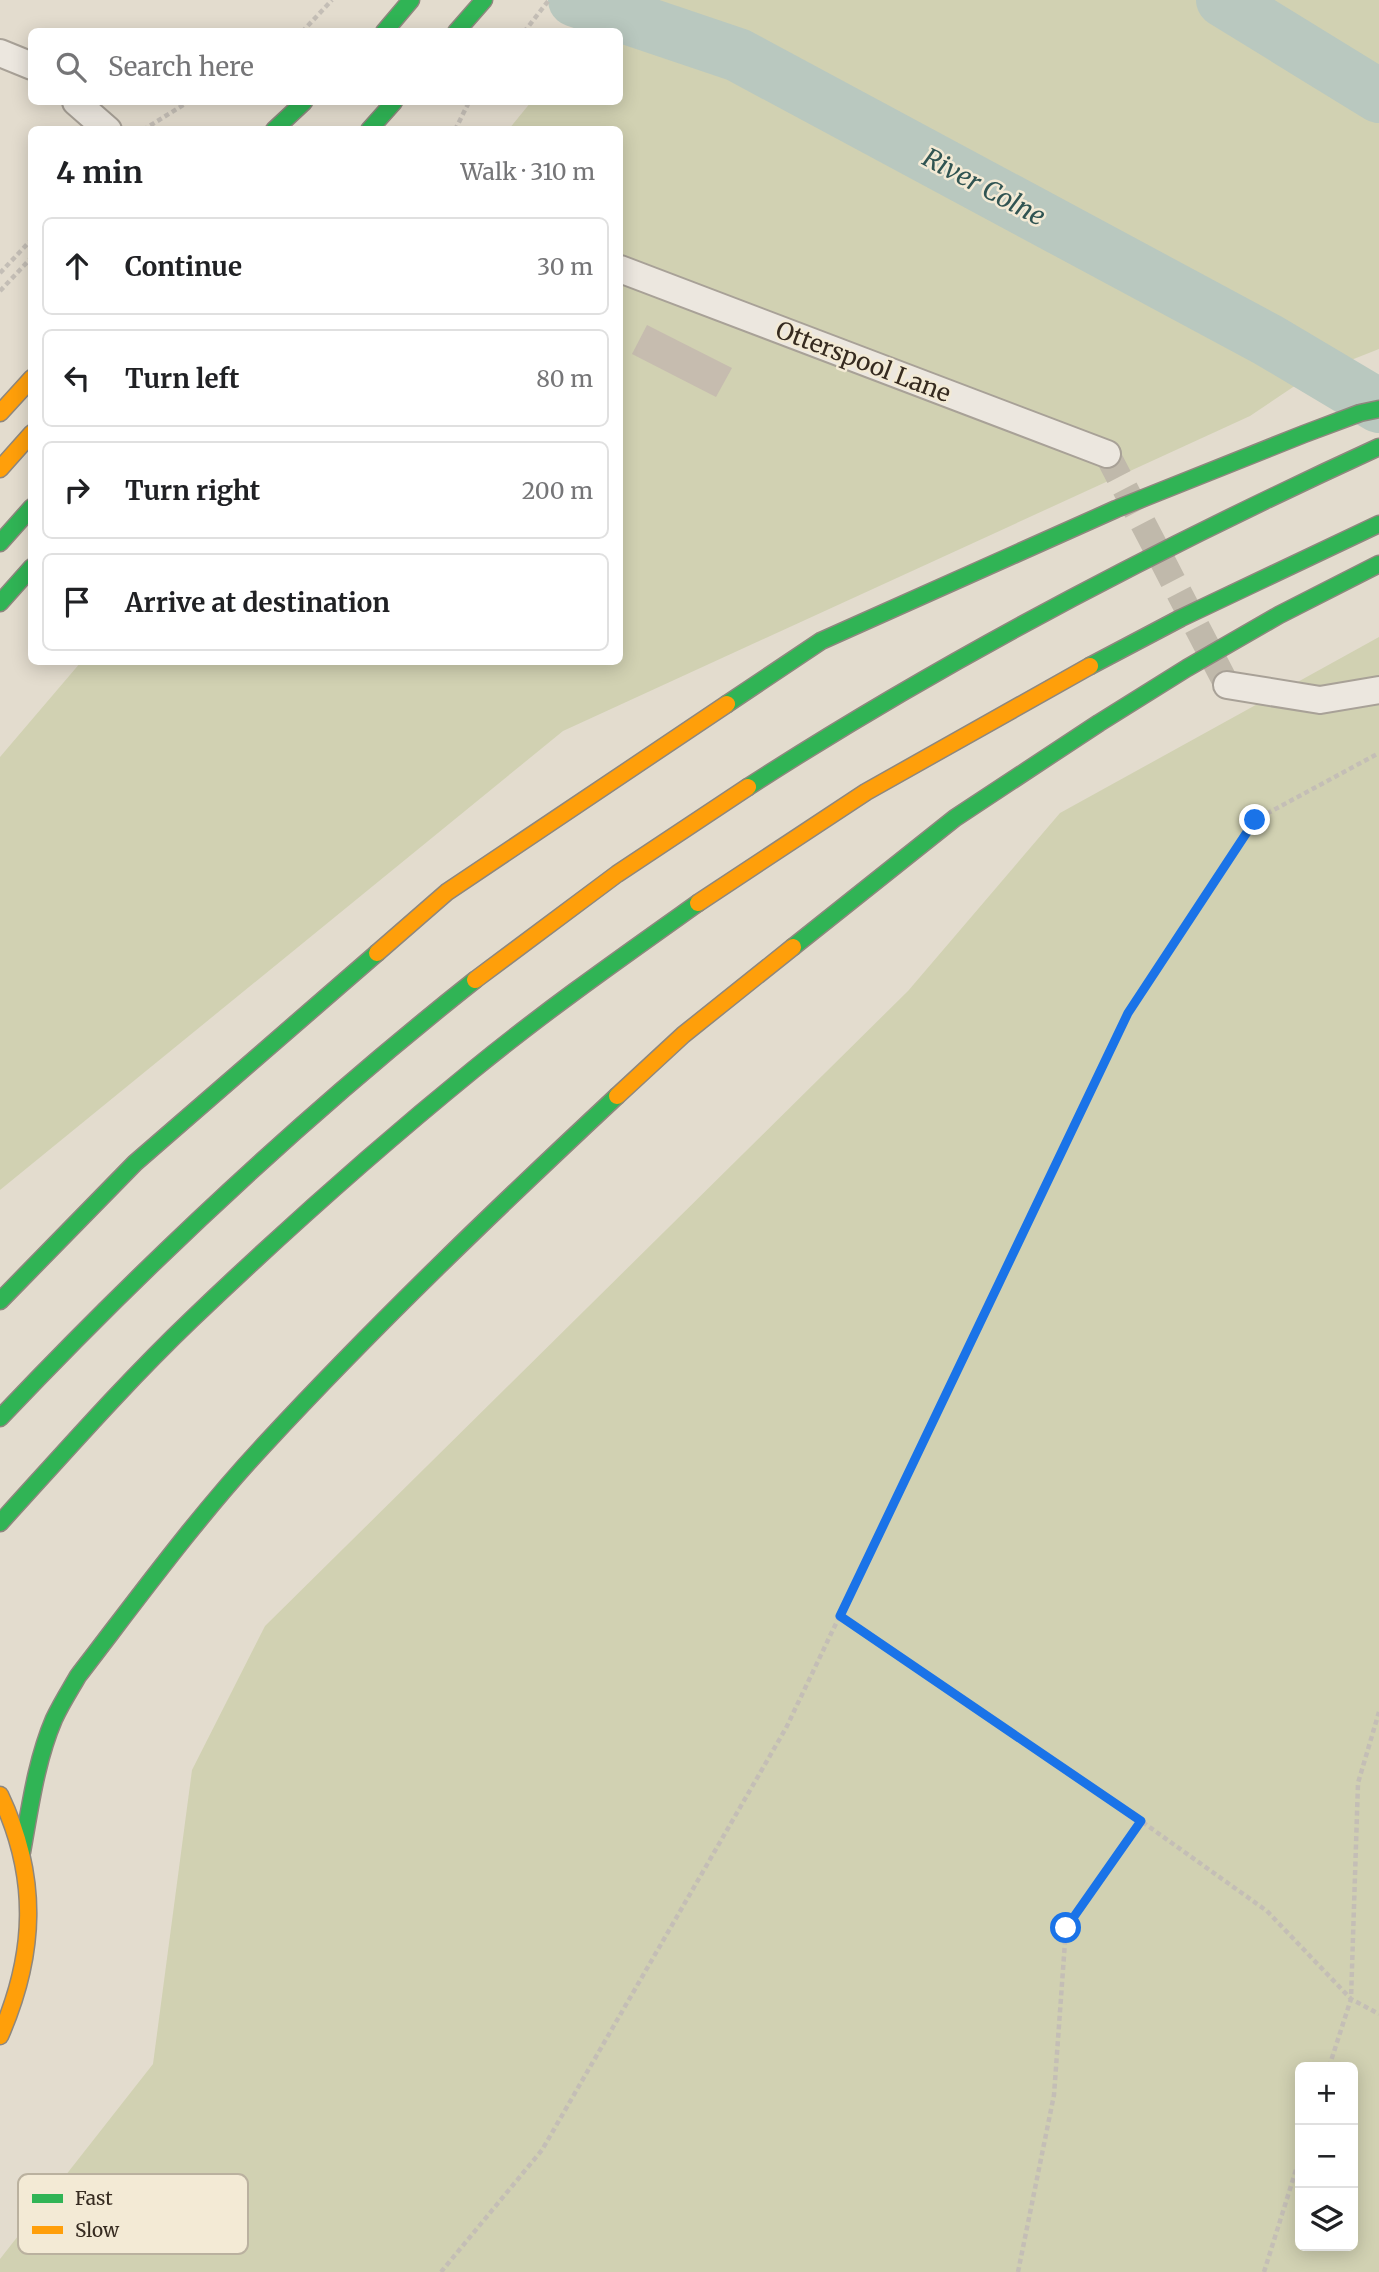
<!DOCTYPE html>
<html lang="en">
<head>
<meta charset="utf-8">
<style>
  body { margin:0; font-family:Merriweather,serif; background:#f2f2f2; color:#202124 }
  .controls { position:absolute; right:21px; bottom:21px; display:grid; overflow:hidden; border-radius:10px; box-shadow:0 4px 18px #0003 }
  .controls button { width:63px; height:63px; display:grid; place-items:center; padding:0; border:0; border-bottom:2px solid #e0e0e0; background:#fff; color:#202124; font:35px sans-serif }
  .stop { position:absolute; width:21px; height:21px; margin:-16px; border:5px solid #1a73e8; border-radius:50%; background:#fff }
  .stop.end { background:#1a73e8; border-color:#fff; box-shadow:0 2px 7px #0008 }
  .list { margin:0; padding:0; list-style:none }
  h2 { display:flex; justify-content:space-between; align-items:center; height:91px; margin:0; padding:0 28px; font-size:30px }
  h2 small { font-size:23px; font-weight:400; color:#757577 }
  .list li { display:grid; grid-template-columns:46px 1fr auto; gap:21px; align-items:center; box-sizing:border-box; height:98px; margin:0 14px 14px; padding:0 14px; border:2px solid #e0e0e0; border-radius:10px }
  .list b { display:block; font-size:26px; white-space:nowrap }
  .list em { font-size:23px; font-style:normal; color:#757577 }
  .icon { flex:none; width:38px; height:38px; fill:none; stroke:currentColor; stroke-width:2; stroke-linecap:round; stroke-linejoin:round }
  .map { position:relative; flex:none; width:1379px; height:2272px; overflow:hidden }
  .search { position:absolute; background:#fff; box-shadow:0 4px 18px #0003; left:28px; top:28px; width:595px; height:77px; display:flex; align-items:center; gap:18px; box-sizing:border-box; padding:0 24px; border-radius:10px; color:#757577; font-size:26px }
  .panel { position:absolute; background:#fff; box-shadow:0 4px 18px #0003; left:28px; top:126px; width:595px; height:539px; border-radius:10px }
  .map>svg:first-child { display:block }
  .green { fill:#d1d1b2; fill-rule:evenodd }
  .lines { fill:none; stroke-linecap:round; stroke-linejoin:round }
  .river { stroke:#b9c8bf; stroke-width:54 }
  .building { fill:#c6bcaf }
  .street-tunnel { stroke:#c0b9ab; stroke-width:26; stroke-dasharray:26 13; stroke-linecap:butt }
  .street-casing { stroke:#a8a197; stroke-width:30 }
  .fast-casing { stroke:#8e877e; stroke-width:19 }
  .slow-casing { stroke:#8e877e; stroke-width:19 }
  .path { stroke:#c4beb6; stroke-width:4.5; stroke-dasharray:5 3.5; stroke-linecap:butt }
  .street { stroke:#ece7df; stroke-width:26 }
  .fast { stroke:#30b455; stroke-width:16 }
  .slow { stroke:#ff9f0a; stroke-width:16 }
  .route { stroke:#1a73e8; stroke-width:9 }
  .labels { text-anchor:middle; stroke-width:5; stroke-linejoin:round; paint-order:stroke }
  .street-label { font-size:24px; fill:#362b20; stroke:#f3ead5 }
  .water-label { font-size:26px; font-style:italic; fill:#305452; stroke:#f3ead5 }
  .key { fill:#f3ead5; stroke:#bab19f; stroke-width:2 }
  .key-label { font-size:19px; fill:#362b20 }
</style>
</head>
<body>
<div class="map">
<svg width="1379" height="2272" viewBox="0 0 1379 2272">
  <rect width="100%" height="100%" fill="#e3dcce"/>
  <path class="green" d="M609,0H1379V349L1308,377L1250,416L563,731L0,1190V757L81,662H620V130L509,129L531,102H620V32L584,31Z
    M1379,637V2272H0V2259L153,2064L192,1770L265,1626L908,991L1060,813ZM1300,2067H1353V2246H1300Z"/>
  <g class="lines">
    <path class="river" d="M575,0L738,55L1268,340L1379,406
      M1223,0L1379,96"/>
  </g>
  <path class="building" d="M647,325L732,368L716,397L632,354Z"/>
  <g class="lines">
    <path class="street-tunnel" d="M1107,454L1227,685"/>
    <defs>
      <path id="street" d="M0,53L32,66
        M76,102L108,130
        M620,269L1107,454
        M1227,685L1320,700L1379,690"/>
      <path id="fast" d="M384,32L411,0
        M456,32L484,0
        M274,130L304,102
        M369,130L394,102
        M0,543L32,507
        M0,603L32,567
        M1090,666L1181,618L1379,524
        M727,704L821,641L1116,509L1304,434L1360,413L1379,409
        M748,787C949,657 1161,547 1379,447
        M793,947L955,818L1099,723L1187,668L1279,615L1379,564
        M0,1301L135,1163L377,953
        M0,1418C148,1262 306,1114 475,980
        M0,1523C63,1454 125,1383 192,1319C282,1233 376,1149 473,1070C545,1011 622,957 698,903
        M22,1852C30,1808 36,1761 54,1719C61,1704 70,1690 78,1676C138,1598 196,1518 264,1445C376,1324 496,1209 617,1096"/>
      <path id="slow" d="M0,413L32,378
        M0,469L32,433
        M698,903L866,792L1090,666
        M377,953L447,892L727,704
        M475,980L617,874L748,787
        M617,1096L683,1035L793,947
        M0,1795C39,1877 36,1954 0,2036"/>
    </defs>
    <use href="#street" class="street-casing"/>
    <use href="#fast" class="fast-casing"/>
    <use href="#slow" class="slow-casing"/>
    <path class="path" d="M302,32L332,0
      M524,32L549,0
      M143,130L188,102
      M455,130L469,102
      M0,273L32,239
      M0,291L32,257
      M840,1617L1141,1821L1267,1911L1351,1999L1379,2014
      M1329,2067L1351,1999L1358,1783L1379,1712
      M441,2272L542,2150L786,1728L1128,1013L1255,820L1379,753
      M1018,2272L1054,2095L1066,1928L1141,1821
      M1264,2272L1300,2157"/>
    <use href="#street" class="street"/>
    <use href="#fast" class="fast"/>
    <use href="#slow" class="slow"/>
  </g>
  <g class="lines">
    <path class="route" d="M1066,1928L1141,1821L840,1616L1128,1013L1255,820"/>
  </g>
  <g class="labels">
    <g class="street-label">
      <text transform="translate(863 362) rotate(21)" y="8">Otterspool Lane</text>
    </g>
    <g class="water-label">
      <text transform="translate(984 187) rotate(28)" y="9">River Colne</text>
    </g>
  </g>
  <rect x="18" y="2174" width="230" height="80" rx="10" class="key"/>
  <rect x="32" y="2194" width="31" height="9" fill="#30b455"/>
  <rect x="32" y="2226" width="31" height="8" fill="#ff9f0a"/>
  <g class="key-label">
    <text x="75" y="2205">Fast</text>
    <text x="75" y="2237">Slow</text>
  </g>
</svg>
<div class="controls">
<button>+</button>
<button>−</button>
<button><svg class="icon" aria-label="layers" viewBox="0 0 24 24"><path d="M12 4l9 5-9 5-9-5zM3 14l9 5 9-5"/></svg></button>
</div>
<div class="stop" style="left:1066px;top:1928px"></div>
<div class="stop end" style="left:1255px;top:820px"></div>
<div class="search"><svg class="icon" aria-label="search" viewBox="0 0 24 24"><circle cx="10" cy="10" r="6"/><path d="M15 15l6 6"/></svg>Search here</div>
<section class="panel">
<h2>4 min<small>Walk · 310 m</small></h2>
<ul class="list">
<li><svg class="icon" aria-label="ahead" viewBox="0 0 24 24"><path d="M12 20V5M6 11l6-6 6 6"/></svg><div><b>Continue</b></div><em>30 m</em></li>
<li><svg class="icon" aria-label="left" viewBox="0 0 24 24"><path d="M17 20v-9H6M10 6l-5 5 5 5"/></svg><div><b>Turn left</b></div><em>80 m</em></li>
<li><svg class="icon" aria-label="right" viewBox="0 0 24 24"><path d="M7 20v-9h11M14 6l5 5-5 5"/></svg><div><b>Turn right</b></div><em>200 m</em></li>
<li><svg class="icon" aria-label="arrive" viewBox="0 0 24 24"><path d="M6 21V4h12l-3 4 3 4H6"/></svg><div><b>Arrive at destination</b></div></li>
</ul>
</section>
</div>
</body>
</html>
